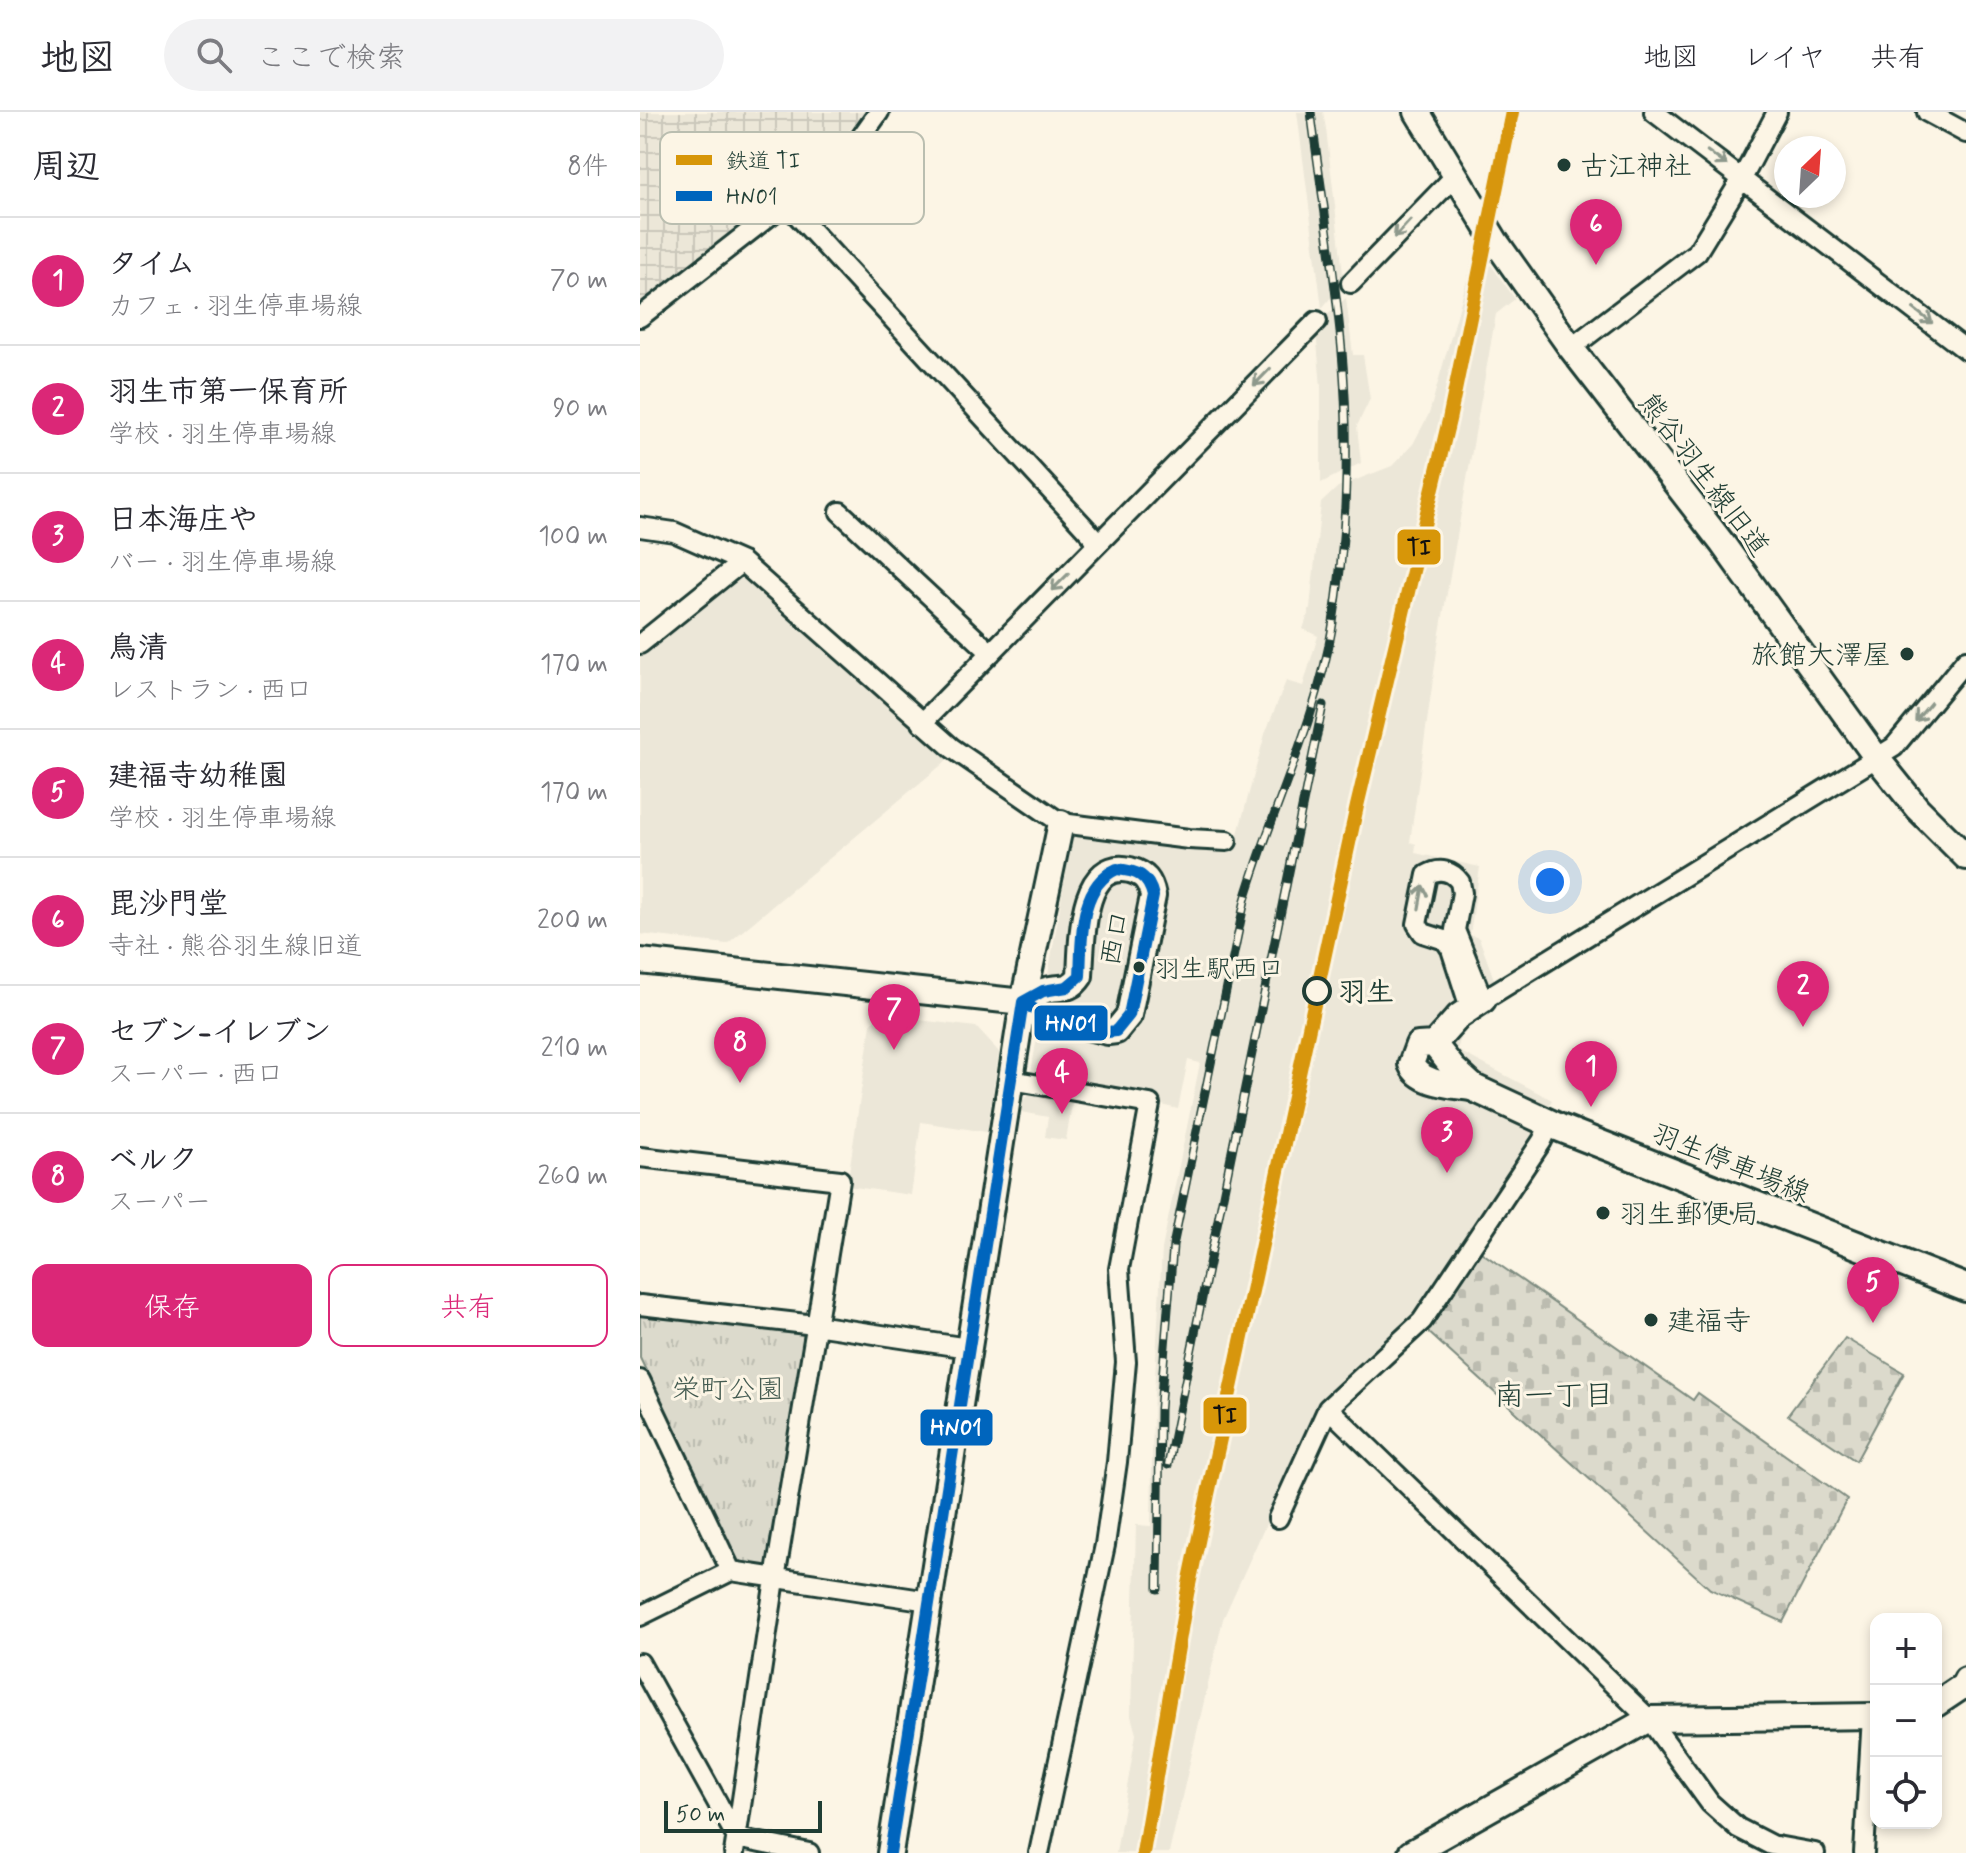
<!DOCTYPE html>
<html lang="ja">
<head>
<meta charset="utf-8">
<style>
  body { margin:0; font-family:Mynerve,"Klee One",sans-serif; background:#f2f2f3; color:#2b2b33 }
  .controls { position:absolute; right:24px; bottom:24px; display:grid; overflow:hidden; border-radius:16px; box-shadow:0 4px 12px #0003 }
  .controls button { width:72px; height:72px; display:grid; place-items:center; padding:0; border:0; border-bottom:2px solid #e1e1e2; background:#fff; color:#2b2b33; font:40px sans-serif }
  .compass { position:absolute; left:1134px; top:24px; width:72px; height:72px; border-radius:50%; background:#fff; box-shadow:0 4px 12px #0003; rotate:25deg }
  .scale { position:absolute; left:24px; bottom:20px; width:158px; box-sizing:border-box; padding-left:8px; border:4px solid #1f3d34; border-top:0; font-size:22px; line-height:28px; white-space:nowrap; color:#1f3d34; -webkit-text-stroke:6px #fcf5e5; paint-order:stroke }
  .you { position:absolute; left:910px; top:770px; width:28px; height:28px; margin:-20px; border:6px solid #fff; border-radius:50%; background:#1a73e8; box-shadow:0 0 0 12px #1a73e833 }
  .badge { display:grid; place-items:center; width:52px; height:52px; border-radius:50%; background:#db2777; color:#fff; font-size:26px; font-weight:700 }
  .pin { position:absolute; translate:-50% -66px; filter:drop-shadow(0 2px 4px #0008) }
  .pin::after { content:''; position:absolute; top:42px; width:28px; height:24px; background:inherit; clip-path:polygon(0 0,100% 0,50% 100%) }
  .list { margin:0; padding:0; list-style:none }
  h2 { display:flex; justify-content:space-between; align-items:center; height:104px; margin:0; padding:0 32px; font-size:34px }
  h2 small { font-size:26px; font-weight:400; color:#7c7c81 }
  .list li { display:grid; grid-template-columns:52px 1fr auto; gap:24px; align-items:center; box-sizing:border-box; height:128px; padding:0 32px; border-top:2px solid #e1e1e2 }
  .list b { display:block; font-size:30px; white-space:nowrap }
  .list p { margin:0; font-size:26px; white-space:nowrap; color:#7c7c81 }
  .list em { font-size:26px; font-style:normal; color:#7c7c81 }
  .actions { display:flex; gap:16px; padding:24px 32px }
  .actions a { flex:1; padding:18px 0; border:2px solid #db2777; border-radius:16px; text-align:center; font-size:28px; color:#db2777 }
  .actions .main { background:#db2777; color:#fff }
  .icon { flex:none; width:44px; height:44px; fill:none; stroke:currentColor; stroke-width:2; stroke-linecap:round; stroke-linejoin:round }
  .map { position:relative; flex:none; width:1326px; height:1741px; overflow:hidden }
  header { display:flex; align-items:center; gap:48px; box-sizing:border-box; height:112px; padding:0 40px; background:#fff; border-bottom:2px solid #e1e1e2 }
  header strong { font-size:38px }
  nav { display:flex; gap:44px; margin-inline-start:auto; font-size:28px }
  .search { width:560px; height:72px; background:#f2f2f3; display:flex; align-items:center; gap:20px; box-sizing:border-box; padding:0 28px; border-radius:44px; color:#7c7c81; font-size:30px }
  main { display:flex }
  aside { flex:1; background:#fff }
  .map>svg:first-child { display:block }
  .built { fill:#ece7d8 }
  .industrial { fill:url(#industrial-grid) }
  .grass { fill:url(#grass-tufts); stroke:#7e8c80; stroke-width:2 }
  .cemetery { fill:url(#cemetery-stones); stroke:#7e8c80; stroke-width:2 }
  .lines { fill:none; stroke-linecap:round; stroke-linejoin:round }
  .minor-casing { stroke:#1f3d34; stroke-width:24 }
  .tertiary-casing { stroke:#1f3d34; stroke-width:30 }
  .secondary-casing { stroke:#1f3d34; stroke-width:32 }
  .minor { stroke:#fcf5e5; stroke-width:18 }
  .tertiary { stroke:#fcf5e5; stroke-width:24 }
  .secondary { stroke:#fcf5e5; stroke-width:26 }
  .rail-casing { stroke:#1f3d34; stroke-width:9 }
  .rail { stroke:#fcf5e5; stroke-width:6; stroke-dasharray:18; stroke-linecap:butt }
  .bus-1-casing { stroke:#fcf5e5; stroke-width:18 }
  .bus-1 { stroke:#0065bd; stroke-width:12 }
  .rail-1-casing { stroke:#fcf5e5; stroke-width:20 }
  .rail-1 { stroke:#d79608; stroke-width:14 }
  .oneway { stroke:#8e998c }
  .poi-dot { fill:#1f3d34; stroke:#fcf5e5; stroke-width:3 }
  .stop-dot { fill:#fcf5e5; stroke:#1f3d34; stroke-width:4 }
  .labels { text-anchor:middle; stroke-width:6; stroke-linejoin:round; paint-order:stroke }
  .bus-label { font-size:26px; fill:#1f3d34; stroke:#fcf5e5; text-anchor:start }
  .poi-label { font-size:28px; fill:#1f3d34; stroke:#fcf5e5; text-anchor:start }
  .street-label { font-size:28px; fill:#1f3d34; stroke:#fcf5e5 }
  .stop-label { font-size:28px; font-weight:bold; fill:#1f3d34; stroke:#fcf5e5; text-anchor:start }
  .park-label { font-size:28px; fill:#455c52; stroke:#fcf5e5 }
  .neighbourhood-label { font-size:30px; fill:#1f3d34; stroke:#fcf5e5 }
  .key { fill:#fcf5e5; stroke:#babeb0; stroke-width:2 }
  .key-label { font-size:22px; fill:#1f3d34 }
  .line-badge { stroke:#fcf5e5; stroke-width:3 }
  .badge-label { font-size:22px; text-anchor:middle; font-weight:bold; fill:#fff }
  .pale-badge-label { font-size:22px; text-anchor:middle; font-weight:bold; fill:#111 }
</style>
</head>
<body>
<header>
<strong>地図</strong>
<div class="search"><svg class="icon" aria-label="search" viewBox="0 0 24 24"><circle cx="10" cy="10" r="6"/><path d="M15 15l6 6"/></svg>ここで検索</div>
<nav><a>地図</a><a>レイヤ</a><a>共有</a></nav>
</header>
<main>
<aside>
<h2>周辺<small>8件</small></h2>
<ul class="list">
<li><span class="badge">1</span><div><b>タイム</b><p>カフェ · 羽生停車場線</p></div><em>70 m</em></li>
<li><span class="badge">2</span><div><b>羽生市第一保育所</b><p>学校 · 羽生停車場線</p></div><em>90 m</em></li>
<li><span class="badge">3</span><div><b>日本海庄や</b><p>バー · 羽生停車場線</p></div><em>100 m</em></li>
<li><span class="badge">4</span><div><b>鳥清</b><p>レストラン · 西口</p></div><em>170 m</em></li>
<li><span class="badge">5</span><div><b>建福寺幼稚園</b><p>学校 · 羽生停車場線</p></div><em>170 m</em></li>
<li><span class="badge">6</span><div><b>毘沙門堂</b><p>寺社 · 熊谷羽生線旧道</p></div><em>200 m</em></li>
<li><span class="badge">7</span><div><b>セブン-イレブン</b><p>スーパー · 西口</p></div><em>210 m</em></li>
<li><span class="badge">8</span><div><b>ベルク</b><p>スーパー</p></div><em>260 m</em></li>
</ul>
<div class="actions"><a class="main">保存</a><a>共有</a></div>
</aside>
<div class="map">
<svg width="1326" height="1741" viewBox="0 0 1326 1741">
  <defs>
    <pattern id="industrial-grid" width="8" height="8" patternUnits="userSpaceOnUse" patternTransform="scale(2)"><rect width="8" height="8" fill="#ece7d8"/><path d="M0 4h8M4 0v8" fill="none" stroke="#cac7ba"/></pattern>
    <pattern id="grass-tufts" width="24" height="20" patternUnits="userSpaceOnUse" patternTransform="scale(2)"><rect width="24" height="20" fill="#dcdacc"/><path d="M3 7l-1-3M5 7V3M7 7l1-3M15 17l-1-3M17 17v-4M19 17l1-3" fill="none" stroke="#bcbcb0"/></pattern>
    <pattern id="cemetery-stones" width="16" height="16" patternUnits="userSpaceOnUse" patternTransform="scale(2)"><rect width="16" height="16" fill="#dcdacc"/><path d="M2 7V4a2 2 0 0 1 4 0v3zM10 15v-3a2 2 0 0 1 4 0v3z" fill="#bcbcb0"/></pattern>
  </defs>
  <rect width="100%" height="100%" fill="#fcf5e5"/>
  <filter id="ink" filterUnits="userSpaceOnUse"><feTurbulence type="fractalNoise" baseFrequency=".0125" numOctaves="2"/><feDisplacementMap in="SourceGraphic" scale="16" xChannelSelector="R" yChannelSelector="G"/><feConvolveMatrix kernelMatrix="1 2 1 2 8 2 1 2 1" color-interpolation-filters="sRGB"/></filter>
  <g filter="url(#ink)">
    <path class="built" d="M657,0H683L686,17L704,170L682,196Z
      M837,133L875,187L856,202L798,532L770,730L776,732L775,741L840,755L830,823L839,826L855,870L803,907L821,925L817,938L912,988L885,1040L773,1211L681,1291L583,1507L529,1741H476L496,1622L491,1604L496,1413L511,1414L513,1302L522,1137L560,951L548,948L538,997L518,992L515,983L391,960L432,726L437,721L593,740L625,622L646,569L663,574L678,524L663,517L670,496L681,391L698,375L752,354L773,332L789,302Z
      M706,186L713,243H723L730,287L717,314L721,351L681,371V275L676,219L687,203Z
      M101,458L311,645L87,832L0,822V539Z
      M238,903L336,915L359,940L347,1020L281,1010L271,1083L207,1074L231,912Z
      M392,979L433,986L426,1028L405,1025L408,1005L381,1000L383,988Z"/>
    <path class="industrial" d="M0,0H224L213,15L97,118L0,192Z"/>
    <path class="grass" d="M0,1199L167,1217L129,1454L98,1452L0,1246Z"/>
    <path class="cemetery" d="M838,1138L1053,1288L1058,1281L1207,1387L1143,1510L1070,1477L785,1217Z
      M1205,1226L1264,1261L1216,1349L1148,1303Z"/>
    <g class="lines">
      <defs>
        <path id="minor" d="M1014,0L1326,238
          M1287,0L1326,21
          M146,91L459,431
          M711,171L815,64
          M0,205L146,91L219,28L239,0
          M931,236L1057,140L1103,65L1137,0
          M200,400L351,541
          M0,415L34,420L102,450L312,636L421,711L549,727L587,729
          M0,532L102,450
          M282,611L677,209
          M830,896L811,837L805,828L783,821L777,812L787,763C800,755 812,759 820,770L822,781L815,818L843,888L1254,635L1326,548
          M371,968L510,992L479,1157L486,1250L477,1350L465,1433L399,1741
          M0,1045L200,1068L135,1467L94,1741
          M0,1193L175,1213L328,1236
          M0,1268L91,1459
          M688,1296L1009,1607L1070,1691L1098,1716L1131,1733L1175,1741
          M638,1406L688,1296L782,1209L902,1029L910,1012
          M0,1504L91,1459L289,1489
          M0,1551L97,1726L169,1741
          M1224,1741L1232,1604"/>
        <path id="tertiary" d="M777,0L856,130L931,236L1082,431L1236,645L1277,696L1326,745
          M0,849L383,890L406,905L468,920L476,919L489,903L513,784C510,769 505,762 490,758C440,746 442,832 440,864C429,881 418,873 403,879C396,882 390,886 383,890
          M794,932L813,956L836,977C815,973 780,973 771,952L778,933Z
          M794,932L819,904L843,888
          M1296,1592L1323,1574L1326,1568
          M250,1741L383,890L421,711
          M771,1741L1009,1607L1236,1604"/>
        <path id="secondary" d="M836,977L920,1016L1326,1176"/>
      </defs>
      <use href="#minor" class="minor-casing"/>
      <use href="#tertiary" class="tertiary-casing"/>
      <use href="#secondary" class="secondary-casing"/>
      <use href="#minor" class="minor"/>
      <use href="#tertiary" class="tertiary"/>
      <use href="#secondary" class="secondary"/>
      <defs>
        <path id="rail" d="M528,1353L683,593
          M518,1477L520,1297L533,1134L605,788C632,697 676,611 692,517C707,428 710,330 702,240C695,160 681,80 671,0"/>
      </defs>
      <use href="#rail" class="rail-casing"/>
      <use href="#rail" class="rail"/>
      <defs>
        <path id="bus-1" d="M477,757C497,759 508,763 513,784L489,903L476,919L468,920L406,905L383,890L403,879L427,875L440,864C442,828 438,774 477,757Z
          M250,1741L383,890"/>
      </defs>
      <use href="#bus-1" class="bus-1-casing"/>
      <use href="#bus-1" class="bus-1"/>
      <defs>
        <path id="rail-1" d="M503,1741L547,1482L568,1382L717,694L809,308L872,0"/>
      </defs>
      <use href="#rail-1" class="rail-1-casing"/>
      <use href="#rail-1" class="rail-1"/>
    </g>
    <defs><path id="oneway-shaft" d="M-6 0H5M1.5-3L5.5 0L1.5 3" fill="none" stroke-width="1.6" stroke-linecap="round" stroke-linejoin="round" transform="scale(2)"/></defs>
    <g class="oneway">
      <use href="#oneway-shaft" transform="translate(1077 46) rotate(36)"/>
      <use href="#oneway-shaft" transform="translate(762 117) rotate(133)"/>
      <use href="#oneway-shaft" transform="translate(1283 204) rotate(38)"/>
      <use href="#oneway-shaft" transform="translate(622 265) rotate(134)"/>
      <use href="#oneway-shaft" transform="translate(420 470) rotate(135)"/>
      <use href="#oneway-shaft" transform="translate(1283 600) rotate(130)"/>
      <use href="#oneway-shaft" transform="translate(781 785) rotate(-80)"/>
    </g>
  </g>
  <g class="poi-dot">
    <circle cx="924" cy="53" r="8"/>
    <circle cx="1267" cy="542" r="8"/>
    <circle cx="499" cy="855" r="7"/>
    <circle cx="963" cy="1101" r="8"/>
    <circle cx="1011" cy="1208" r="8"/>
  </g>
  <circle class="stop-dot" cx="677" cy="879" r="13"/>
  <g class="labels">
    <g class="bus-label">
      <text x="514" y="865">羽生駅西口</text>
    </g>
    <g class="poi-label">
      <text x="940" y="63">古江神社</text>
      <text x="1251" y="552" text-anchor="end">旅館大澤屋</text>
      <text x="979" y="1111">羽生郵便局</text>
      <text x="1027" y="1218">建福寺</text>
    </g>
    <g class="street-label">
      <text transform="translate(1065 362) rotate(53)" y="10">熊谷羽生線旧道</text>
      <text transform="translate(474 826) rotate(-78)" y="10">西口</text>
      <text transform="translate(1091 1050) rotate(22)" y="10">羽生停車場線</text>
    </g>
    <g class="stop-label">
      <text x="698" y="889">羽生</text>
    </g>
    <g class="park-label">
      <text x="88" y="1286">栄町公園</text>
    </g>
    <g class="neighbourhood-label">
      <text x="914" y="1293">南一丁目</text>
    </g>
  </g>
  <rect x="20" y="20" width="264" height="92" rx="12" class="key"/>
  <rect x="36" y="43" width="36" height="10" fill="#d79608"/>
  <rect x="36" y="79" width="36" height="10" fill="#0065bd"/>
  <g class="key-label">
    <text x="86" y="56">鉄道 TI</text>
    <text x="86" y="92">HN01</text>
  </g>
  <g class="line-badge">
    <rect x="756" y="416" width="46" height="38" rx="8" fill="#d79608"/>
    <rect x="393" y="892" width="76" height="38" rx="8" fill="#0065bd"/>
    <rect x="562" y="1284" width="46" height="39" rx="8" fill="#d79608"/>
    <rect x="279" y="1296" width="75" height="39" rx="8" fill="#0065bd"/>
  </g>
  <g class="badge-label">
    <text x="431" y="919">HN01</text>
    <text x="316" y="1323">HN01</text>
  </g>
  <g class="pale-badge-label">
    <text x="779" y="443">TI</text>
    <text x="585" y="1311">TI</text>
  </g>
</svg>
<div class="controls">
<button>+</button>
<button>−</button>
<button><svg class="icon" aria-label="locate" viewBox="0 0 24 24"><circle cx="12" cy="12" r="6"/><path d="M12 2v4M12 18v4M2 12h4M18 12h4"/></svg></button>
</div>
<svg class="compass" viewBox="-18 -18 36 36"><path d="M0-13l5 13h-10z" fill="#e53935"/><path d="M0 13l5-13h-10z" fill="#7c7c81"/></svg>
<div class="scale">50 m</div>
<div class="you"></div>
<div class="pin badge" style="left:951px;top:995px">1</div>
<div class="pin badge" style="left:1163px;top:915px">2</div>
<div class="pin badge" style="left:807px;top:1061px">3</div>
<div class="pin badge" style="left:422px;top:1002px">4</div>
<div class="pin badge" style="left:1233px;top:1211px">5</div>
<div class="pin badge" style="left:956px;top:153px">6</div>
<div class="pin badge" style="left:254px;top:938px">7</div>
<div class="pin badge" style="left:100px;top:971px">8</div>
</div>
</main>
</body>
</html>
